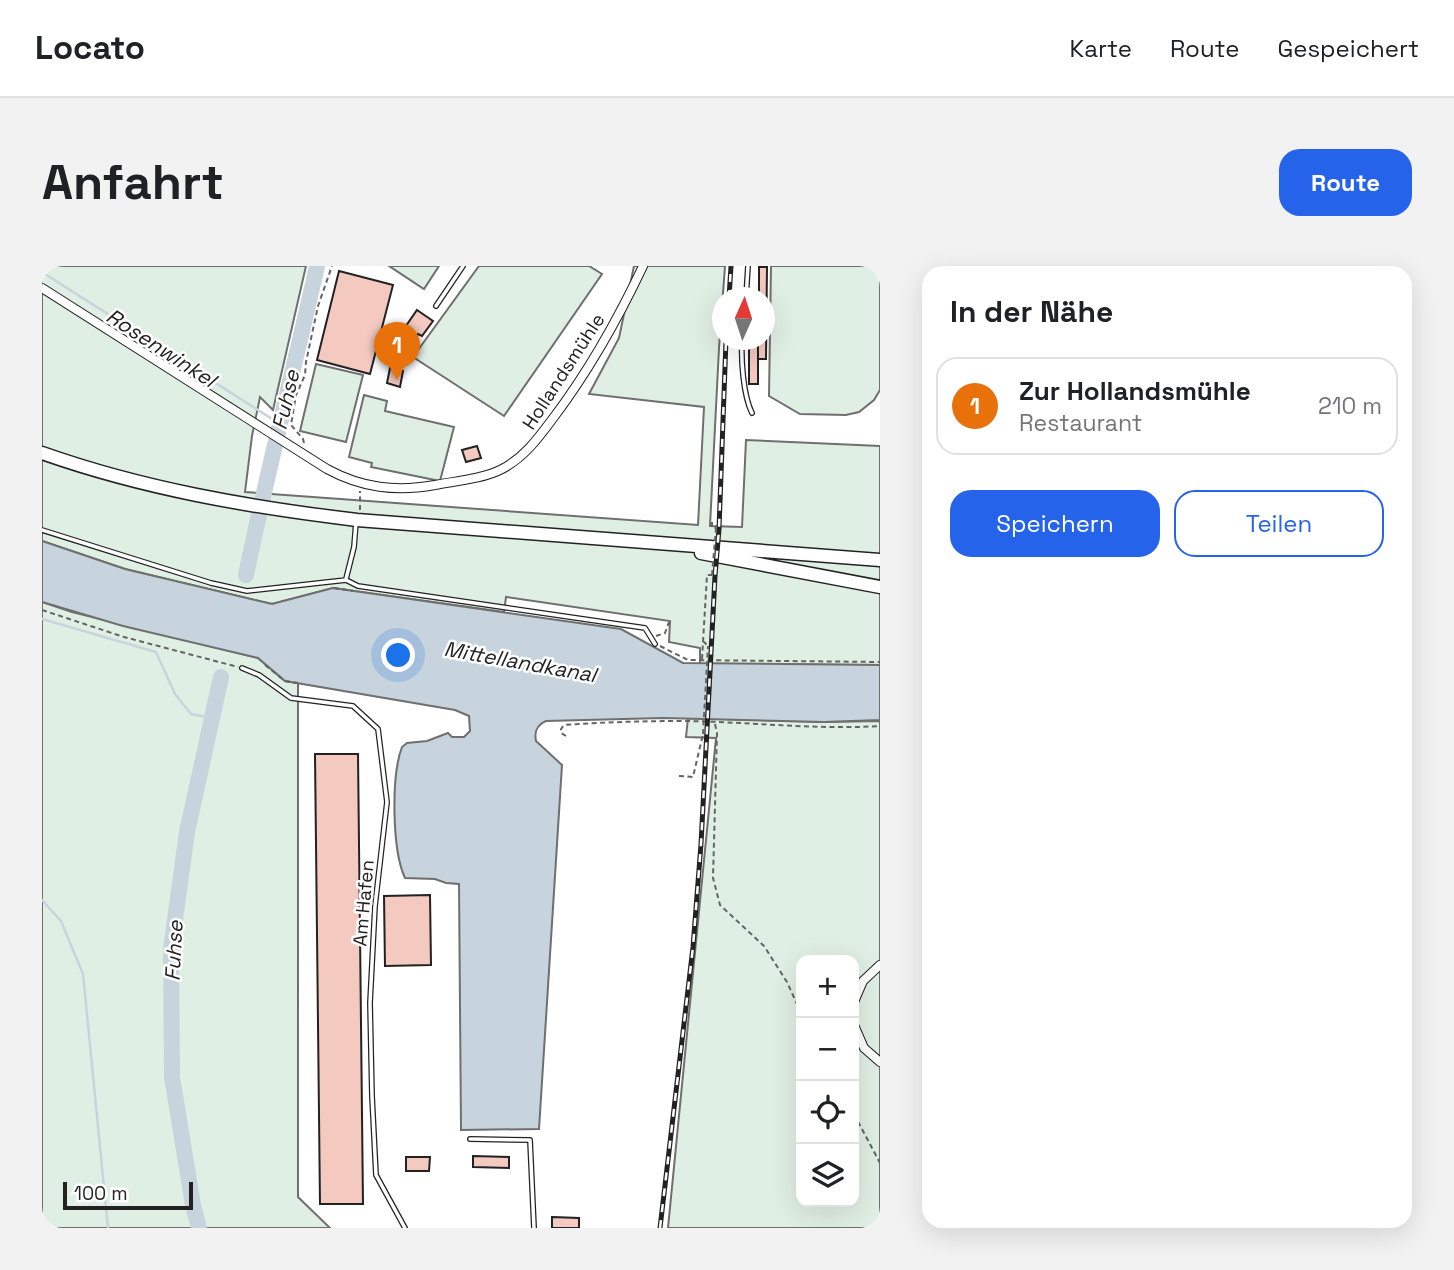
<!DOCTYPE html>
<html lang="de">
<head>
<meta charset="utf-8">
<style>
  body { margin:0; font-family:"Space Grotesk",sans-serif; background:#f2f2f2; color:#202124 }
  .controls { position:absolute; right:21px; bottom:21px; display:grid; overflow:hidden; border-radius:14px; box-shadow:0 7px 28px #0002 }
  .controls button { width:63px; height:63px; display:grid; place-items:center; padding:0; border:0; border-bottom:2px solid #e0e0e0; background:#fff; color:#202124; font:35px sans-serif }
  .compass { position:absolute; left:670px; top:21px; width:63px; height:63px; border-radius:50%; background:#fff; box-shadow:0 7px 28px #0002; rotate:3deg }
  .scale { position:absolute; left:21px; bottom:18px; width:130px; box-sizing:border-box; padding-left:7px; border:4px solid #222; border-top:0; font-size:19px; line-height:24px; white-space:nowrap; color:#222; -webkit-text-stroke:5px #fff; paint-order:stroke }
  .you { position:absolute; left:357px; top:390px; width:24px; height:24px; margin:-18px; border:5px solid #fff; border-radius:50%; background:#1a73e8; box-shadow:0 0 0 10px #1a73e833 }
  .badge { display:grid; place-items:center; width:46px; height:46px; border-radius:50%; background:#2563eb; color:#fff; font-size:23px; font-weight:700 }
  .pin { position:absolute; translate:-50% -58px; filter:drop-shadow(0 2px 4px #0008) }
  .pin::after { content:''; position:absolute; top:37px; width:24px; height:21px; background:inherit; clip-path:polygon(0 0,100% 0,50% 100%) }
  .list { margin:0; padding:0; list-style:none }
  h2 { display:flex; justify-content:space-between; align-items:center; height:91px; margin:0; padding:0 28px; font-size:30px }
  h2 small { font-size:23px; font-weight:400; color:#757577 }
  .list li { display:grid; grid-template-columns:46px 1fr auto; gap:21px; align-items:center; box-sizing:border-box; height:98px; margin:0 14px 14px; padding:0 14px; border:2px solid #e0e0e0; border-radius:21px }
  .list b { display:block; font-size:26px; white-space:nowrap }
  .list p { margin:0; font-size:23px; white-space:nowrap; color:#757577 }
  .list em { font-size:23px; font-style:normal; color:#757577 }
  .actions { display:flex; gap:14px; padding:21px 28px }
  .actions a { flex:1; padding:16px 0; border:2px solid #2563eb; border-radius:21px; text-align:center; font-size:24px; color:#2563eb }
  .actions .main { background:#2563eb; color:#fff }
  .icon { flex:none; width:38px; height:38px; fill:none; stroke:currentColor; stroke-width:2; stroke-linecap:round; stroke-linejoin:round }
  .map { position:relative; flex:none; width:838px; height:962px; overflow:hidden; border-radius:21px }
  header { display:flex; align-items:center; gap:42px; box-sizing:border-box; height:98px; padding:0 35px; background:#fff; border-bottom:2px solid #e0e0e0 }
  header strong { font-size:33px }
  nav { display:flex; gap:38px; margin-inline-start:auto; font-size:24px }
  .intro { display:flex; align-items:center; justify-content:space-between; box-sizing:border-box; height:168px; padding:0 42px }
  h1 { margin:0; font-size:49px }
  .button { padding:18px 32px; border-radius:21px; background:#2563eb; color:#fff; font-size:24px; font-weight:700 }
  main { display:flex; gap:42px; padding:0 42px }
  aside { flex:1; background:#fff; border-radius:21px; box-shadow:0 7px 28px #0002 }
  .map>svg:first-child { display:block }
  .green { fill:#e0efe3; stroke:#6f6f6f; stroke-width:2; fill-rule:evenodd }
  .water { fill:#c7d3dd; stroke:#6f6f6f; stroke-width:2 }
  .lines { fill:none; stroke-linecap:round; stroke-linejoin:round }
  .stream { stroke:#c7d3dd; stroke-width:2.5 }
  .river { stroke:#c7d3dd; stroke-width:16 }
  .building { fill:#f3c9c0; stroke:#222; stroke-width:2 }
  .lane-casing { stroke:#222; stroke-width:6 }
  .street-casing { stroke:#222; stroke-width:10 }
  .primary-casing { stroke:#222; stroke-width:15 }
  .path { stroke:#646464; stroke-width:2; stroke-dasharray:5 3.5; stroke-linecap:butt }
  .lane { stroke:#fff; stroke-width:3.5 }
  .street { stroke:#fff; stroke-width:8 }
  .primary { stroke:#fff; stroke-width:12 }
  .rail-casing { stroke:#222; stroke-width:5 }
  .rail { stroke:#fff; stroke-width:2.5; stroke-dasharray:8; stroke-linecap:butt }
  .path-bridge { stroke:#646464; stroke-width:2; stroke-dasharray:5 3.5; stroke-linecap:butt }
  .labels { text-anchor:middle; stroke-width:5; stroke-linejoin:round; paint-order:stroke }
  .street-label { font-size:19px; fill:#222; stroke:#fff }
  .water-label { font-size:21px; font-style:italic; fill:#222; stroke:#fff }
</style>
</head>
<body>
<header>
<strong>Locato</strong>
<nav><a>Karte</a><a>Route</a><a>Gespeichert</a></nav>
</header>
<div class="intro"><h1>Anfahrt</h1><a class="button">Route</a></div>
<main>
<div class="map">
<svg width="838" height="962" viewBox="0 0 838 962">
  <rect width="100%" height="100%" fill="#fff"/>
  <path class="green" d="M0,0H264L231,144L218,131L210,170L203,226L656,259L662,141L547,128L577,72L592,0H683L677,82L668,260L700,261L704,174L838,180V399L658,398V382L627,376L628,355L464,331L462,346L291,322L230,338L83,303L0,275Z
    M347,0H397L382,23Z
    M437,0H547L560,8L462,150L371,91Z
    M729,0H838V124L832,134L817,146L804,149L758,148L727,130Z
    M274,98L321,109L304,176L258,165Z
    M322,129L345,135L343,145L412,161L398,215L329,201L330,197L307,191Z
    M0,336L30,346L216,392L243,415L256,417V931L288,962H0Z
    M646,452L781,456L838,455V962H626L674,472L644,471ZM759,694H812V936H759Z"/>
  <path class="water" d="M0,275L83,303L230,338L291,322L579,363L641,397L838,399V454L782,456L621,452L504,455C495,459 492,465 494,475L520,499L497,863L419,864L417,618L404,617L393,613L363,612C350,584 349,510 360,481L365,477L385,475L406,467L410,471H422L428,465L427,450L413,444L243,415L216,392L81,360L0,336Z"/>
  <g class="lines">
    <path class="stream" d="M0,6L238,158
      M0,353L114,386L133,428L149,448L170,452
      M0,634L19,655L41,708L66,962"/>
    <path class="river" d="M204,309C225,206 252,103 275,0
      M157,962L151,939L130,811L129,683L145,566L179,411"/>
  </g>
  <path class="building" d="M717,1H725L724,93H716V74H722V32H717Z
    M297,5L351,19L328,108L275,94Z
    M375,44L391,55L380,70L376,68L369,78L357,70Z
    M707,74H716V118H707Z
    M350,79L359,85L352,96L343,90Z
    M348,102L361,105L358,121L345,117Z
    M435,180L439,192L424,196L420,184Z
    M273,488H316L321,938H278Z
    M388,629L389,699L343,700L342,630Z
    M431,890L467,891V902L431,901Z
    M364,891H388L387,905H364Z
    M510,951L537,952V962H510Z"/>
  <g class="lines">
    <defs>
      <path id="lane" d="M704,32L706,0
        M394,40L421,0
        M700,74C699,93 701,129 710,147
        M0,264L169,317L205,325L304,314L316,320L603,362L613,378
        M304,313L312,281L314,256
        M200,402L217,409L249,432L311,440L336,463L345,536L333,640L328,737L330,830L334,909L363,962
        M428,873L488,874L492,962"/>
      <path id="street" d="M0,22L285,203C320,222 354,226 393,219C414,215 441,213 460,203C483,191 497,171 512,151C548,103 576,53 601,0
        M812,736L821,715L838,699
        M812,759L822,782L838,796"/>
      <path id="primary" d="M0,187C102,223 207,241 315,254L838,294
        M659,287L838,321"/>
    </defs>
    <use href="#lane" class="lane-casing"/>
    <use href="#street" class="street-casing"/>
    <use href="#primary" class="primary-casing"/>
    <path class="path" d="M262,177L261,173L249,159L254,129L263,109L264,96L276,40L290,0
      M318,244V225
      M670,256V262H674
      M292,322L311,325
      M0,344L82,371L196,401
      M614,370L623,367L627,356
      M661,375L666,380
      M618,380L646,394L838,396
      M660,393L665,309H670
      M223,399L243,415L256,417
      M673,458L675,467L671,612L678,639L722,680L745,716L759,747
      M524,470L519,467V463L522,459C563,456 604,455 645,455C709,456 774,464 838,460
      M637,510L651,511L661,468
      M812,848L838,897"/>
    <use href="#lane" class="lane"/>
    <use href="#street" class="street"/>
    <use href="#primary" class="primary"/>
    <defs>
      <path id="rail" d="M687,32L689,0
        M618,962L651,681L659,578L673,310L677,263L684,74"/>
    </defs>
    <use href="#rail" class="rail-casing"/>
    <use href="#rail" class="rail"/>
    <path class="path-bridge" d="M670,309L674,262
      M661,468L666,380"/>
  </g>
  <g class="labels">
    <g class="street-label">
      <text transform="translate(521 105) rotate(-57)" y="7">Hollandsmühle</text>
      <text transform="translate(321 637) rotate(-85)" y="7">Am Hafen</text>
    </g>
    <g class="water-label">
      <text transform="translate(119 82) rotate(33)" y="7">Rosenwinkel</text>
      <text transform="translate(244 134) rotate(-77)" y="7">Fuhse</text>
      <text transform="translate(478 396) rotate(10)" y="7">Mittellandkanal</text>
      <text transform="translate(132 685) rotate(-87)" y="7">Fuhse</text>
    </g>
  </g>
</svg>
<div class="controls">
<button>+</button>
<button>−</button>
<button><svg class="icon" aria-label="locate" viewBox="0 0 24 24"><circle cx="12" cy="12" r="6"/><path d="M12 2v4M12 18v4M2 12h4M18 12h4"/></svg></button>
<button><svg class="icon" aria-label="layers" viewBox="0 0 24 24"><path d="M12 4l9 5-9 5-9-5zM3 14l9 5 9-5"/></svg></button>
</div>
<svg class="compass" viewBox="-18 -18 36 36"><path d="M0-13l5 13h-10z" fill="#e53935"/><path d="M0 13l5-13h-10z" fill="#757577"/></svg>
<div class="scale">100 m</div>
<div class="you"></div>
<div class="pin badge" style="left:355px;top:114px;background:#e8710a">1</div>
</div>
<aside>
<h2>In der Nähe<small></small></h2>
<ul class="list">
<li><span class="badge" style="background:#e8710a">1</span><div><b>Zur Hollandsmühle</b><p>Restaurant</p></div><em>210 m</em></li>
</ul>
<div class="actions"><a class="main">Speichern</a><a>Teilen</a></div>
</aside>
</main>
</body>
</html>
